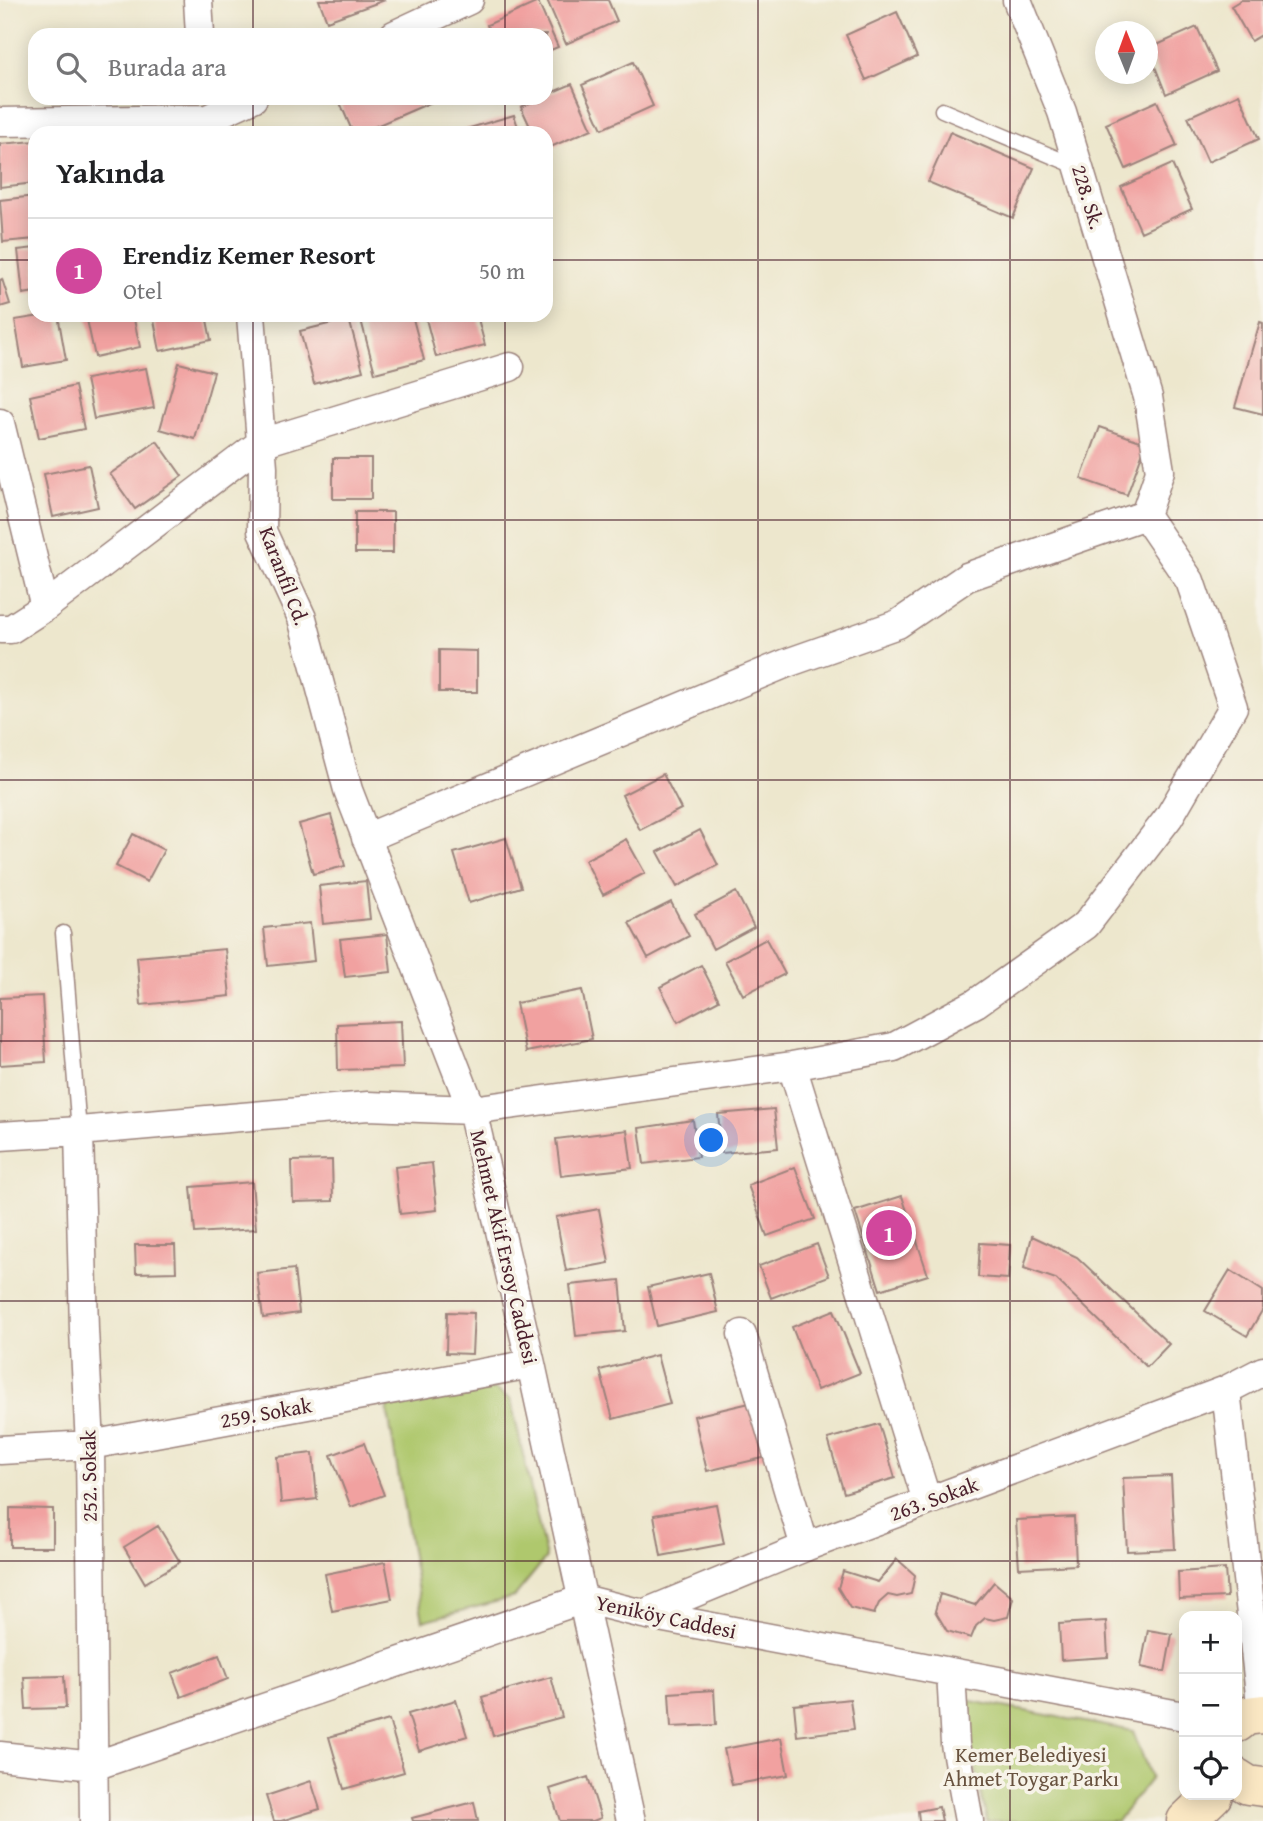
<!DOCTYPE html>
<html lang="tr">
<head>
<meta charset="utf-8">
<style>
  body { margin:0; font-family:"Gentium Book Plus",serif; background:#f2f2f2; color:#202124 }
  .controls { position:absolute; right:21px; bottom:21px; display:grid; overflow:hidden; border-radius:14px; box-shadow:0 4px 18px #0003 }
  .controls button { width:63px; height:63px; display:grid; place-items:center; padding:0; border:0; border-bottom:2px solid #e0e0e0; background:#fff; color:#202124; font:35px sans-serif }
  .compass { position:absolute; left:1095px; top:21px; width:63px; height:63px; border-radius:50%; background:#fff; box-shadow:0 4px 18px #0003; rotate:359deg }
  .you { position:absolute; left:712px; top:1141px; width:24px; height:24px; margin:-18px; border:5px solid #fff; border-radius:50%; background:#1a73e8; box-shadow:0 0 0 10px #1a73e833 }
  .badge { display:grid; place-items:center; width:46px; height:46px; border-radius:50%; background:#d93025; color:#fff; font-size:23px; font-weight:700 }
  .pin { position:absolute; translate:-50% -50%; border:4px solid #fff; box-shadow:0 2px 7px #0006 }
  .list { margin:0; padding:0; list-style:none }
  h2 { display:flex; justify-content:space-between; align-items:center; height:91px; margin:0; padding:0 28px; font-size:30px }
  h2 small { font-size:23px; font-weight:400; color:#757577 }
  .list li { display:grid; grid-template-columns:46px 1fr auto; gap:21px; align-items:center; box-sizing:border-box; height:105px; padding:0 28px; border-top:2px solid #e0e0e0 }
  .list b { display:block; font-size:26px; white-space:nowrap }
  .list p { margin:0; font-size:23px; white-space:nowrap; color:#757577 }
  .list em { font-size:23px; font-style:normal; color:#757577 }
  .icon { flex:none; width:38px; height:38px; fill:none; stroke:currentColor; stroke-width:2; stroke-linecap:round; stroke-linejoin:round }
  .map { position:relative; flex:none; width:1263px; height:1821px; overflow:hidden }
  .search { position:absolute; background:#fff; box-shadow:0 4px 18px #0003; left:28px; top:28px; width:525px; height:77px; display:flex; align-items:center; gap:18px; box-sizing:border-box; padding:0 24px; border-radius:21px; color:#757577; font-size:26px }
  .panel { position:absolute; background:#fff; box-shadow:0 4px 18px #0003; left:28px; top:126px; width:525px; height:196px; border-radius:21px }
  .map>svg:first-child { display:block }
  .green { fill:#afc86d; stroke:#7c744c; stroke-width:2 }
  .building { fill:#f1a1a0 }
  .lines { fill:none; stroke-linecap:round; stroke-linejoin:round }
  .lane-casing { stroke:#9c837c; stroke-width:17 }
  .street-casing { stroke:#9c837c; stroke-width:31 }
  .secondary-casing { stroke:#9c837c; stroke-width:41 }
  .lane { stroke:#fff; stroke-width:14 }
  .street { stroke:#fff; stroke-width:28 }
  .secondary { stroke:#fae7c3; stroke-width:38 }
  .grid { fill:none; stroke:#4a1f2b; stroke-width:2; stroke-opacity:0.55 }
  .labels { text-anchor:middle; stroke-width:7; stroke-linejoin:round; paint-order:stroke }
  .street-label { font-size:21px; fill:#4a1f2b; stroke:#f7f3e8 }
  .park-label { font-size:21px; fill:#68523f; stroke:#f7f3e8 }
</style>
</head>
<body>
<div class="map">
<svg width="1263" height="1821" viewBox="0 0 1263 1821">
  <rect width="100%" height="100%" fill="#f7f3e8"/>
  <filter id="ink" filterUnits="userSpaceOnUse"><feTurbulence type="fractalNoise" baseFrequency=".0143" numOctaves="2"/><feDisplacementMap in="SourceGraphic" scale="14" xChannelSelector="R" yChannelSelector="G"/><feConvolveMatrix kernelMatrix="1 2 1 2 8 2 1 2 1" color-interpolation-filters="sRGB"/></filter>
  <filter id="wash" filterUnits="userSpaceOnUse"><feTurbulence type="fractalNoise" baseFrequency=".00686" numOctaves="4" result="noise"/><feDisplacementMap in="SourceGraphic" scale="28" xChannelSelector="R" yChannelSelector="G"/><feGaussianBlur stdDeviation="1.57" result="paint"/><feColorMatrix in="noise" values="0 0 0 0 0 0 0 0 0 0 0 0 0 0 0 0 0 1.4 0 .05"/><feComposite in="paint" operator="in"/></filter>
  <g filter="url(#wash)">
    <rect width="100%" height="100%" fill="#ede7cd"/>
    <path class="green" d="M495,1389L511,1400L546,1558L514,1597L423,1621L387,1407Z
      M960,1699L1133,1731L1151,1778L1117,1821H987Z"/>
    <g id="blocks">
      <path class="building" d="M319,0H385L327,21Z
        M547,0H608L617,21L566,44Z
        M1241,0H1263V34L1251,41L1231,6Z
        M538,2L558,47L546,52V35H491L487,25Z
        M897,12L917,57L866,80L846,35Z
        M1197,27L1217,71L1166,94L1148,49Z
        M633,62L653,106L602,129L582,85Z
        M572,84L592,129L546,149V133H533L521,107L540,98H546V95Z
        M1239,94L1259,139L1208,162L1188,117Z
        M338,98H441L360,133H353Z
        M1157,101L1177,146L1126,169L1106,124Z
        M514,115L520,133H456V132Z
        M950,132L1034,168L1013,218L928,182Z
        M35,141V183L0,187V144Z
        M1172,164L1192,209L1141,232L1121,187Z
        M35,196V239L3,242L0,200Z
        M35,248V292L23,294L18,250Z
        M2,279L10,304L0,307V280Z
        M47,315H58L66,360L23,367L15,320Z
        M86,315H133L140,347L95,357Z
        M153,315H206L211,340L160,351Z
        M382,315H412L424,360L375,373L361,320Z
        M425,315H477L485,345L436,357Z
        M349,319L363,371L314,384L300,331Z
        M1260,322L1263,323V414L1235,407Z
        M179,363L214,372L195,439L160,429Z
        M146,368L154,408L94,419L86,379Z
        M75,386L84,429L39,438L30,396Z
        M1100,427L1146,443L1127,495L1081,479Z
        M157,441L182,476L135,509L110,474Z
        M333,458H371V499H333Z
        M89,465L98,507L53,517L44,474Z
        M355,512H393V553H355Z
        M439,650L477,651V692H439Z
        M663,774L681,809L640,830L622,795Z
        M331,815L345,866L313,874L299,824Z
        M700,830L718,865L677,887L658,852Z
        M133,834L164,850L147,882L116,866Z
        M506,838L521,887L469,903L454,853Z
        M626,839L645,873L603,895L585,860Z
        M366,881L370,919L323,924L319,886Z
        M736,892L754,927L713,949L695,914Z
        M671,902L689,936L648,958L629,923Z
        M310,923L314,961L268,966L264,928Z
        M387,934L391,972L345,977L340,939Z
        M766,939L785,974L743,995L725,961Z
        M225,949L230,996L141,1005L137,957Z
        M701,965L719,1000L678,1022L660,987Z
        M582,990L592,1039L526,1052L516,1003Z
        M42,996L46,1062L0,1065V998Z
        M401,1021L403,1068L338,1070L337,1024Z
        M774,1109L778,1148L722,1153L718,1114Z
        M693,1120L698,1157L644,1164L639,1128Z
        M627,1130L632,1168L561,1176L556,1139Z
        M332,1160L333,1201L293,1202L292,1161Z
        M432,1163L437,1210L400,1214L395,1167Z
        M795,1167L815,1219L767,1236L748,1185Z
        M252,1182L256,1229L195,1233L191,1187Z
        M902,1196L928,1275L880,1290L855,1211Z
        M599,1209L609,1263L566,1271L556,1217Z
        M1032,1236L1077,1257L1169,1344L1147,1367L1056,1279L1024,1268Z
        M980,1243L1010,1245L1008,1279L978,1277Z
        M817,1244L829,1276L771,1298L759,1266Z
        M135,1245H175L176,1272L136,1273Z
        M294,1269L299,1313L263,1318L257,1273Z
        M1230,1270L1263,1291V1309L1247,1336L1205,1311Z
        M709,1273L718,1312L657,1326L648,1287Z
        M620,1280L625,1331L576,1336L570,1285Z
        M834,1310L860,1373L817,1390L792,1327Z
        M447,1312L474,1313L472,1354L446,1353Z
        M657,1355L670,1404L613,1419L600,1370Z
        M754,1402L767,1457L707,1471L694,1416Z
        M879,1424L895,1478L844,1493L828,1439Z
        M364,1443L384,1495L351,1507L331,1455Z
        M313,1453L317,1499L281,1503L277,1457Z
        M1171,1476L1175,1549L1127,1551L1123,1478Z
        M716,1504L724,1544L661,1556L654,1515Z
        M10,1508L53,1509V1547H10Z
        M1074,1517L1076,1565L1019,1568L1016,1520Z
        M158,1526L180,1562L145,1583L124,1547Z
        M897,1559L915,1575L911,1594L897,1597L888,1595L879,1603L874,1614L850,1608L838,1588L843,1571L878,1582Z
        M385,1562L392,1599L332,1611L325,1574Z
        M1225,1569L1227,1597L1179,1599L1178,1572Z
        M994,1582L1013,1598L1008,1617L994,1620L985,1618L976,1626L971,1638L947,1631L935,1611L940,1594L975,1605Z
        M1106,1621L1108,1657L1061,1660L1059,1624Z
        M1148,1630L1172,1634L1165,1672L1141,1667Z
        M219,1655L228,1679L181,1697L172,1673Z
        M64,1676L66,1708L26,1709L24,1677Z
        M551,1677L562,1717L493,1736L482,1697Z
        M714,1690L716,1725L671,1727L669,1693Z
        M850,1699L854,1729L797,1736L794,1705Z
        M456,1700L467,1736L419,1751L408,1714Z
        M389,1720L404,1772L344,1789L329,1737Z
        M781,1738L788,1775L732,1785L724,1749Z
        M588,1777L601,1818L593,1821H560L550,1789Z
        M311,1781L320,1809L281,1821H274L266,1796Z
        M474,1802L478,1821H413L412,1818Z
        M939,1807L942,1821H919L918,1811Z"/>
    </g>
  </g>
  <g filter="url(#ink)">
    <use href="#blocks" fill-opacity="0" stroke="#9c837c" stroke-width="2"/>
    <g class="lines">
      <defs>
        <path id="lane" d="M942,110L1078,167
          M63,933L79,1131"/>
        <path id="street" d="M198,0L200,35
          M394,35L469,0
          M0,122L207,119L253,98
          M251,315L263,467L262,531L302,618L348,790L472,1110L792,1066L894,1047L976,1003L1086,925L1169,817L1233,707L1190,581L1145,515L1160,471L1148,397L1062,112L1017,0
          M0,423L45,607L11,629H0
          M45,607L261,443L510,367
          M366,838L787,663L898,624L967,577L1145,515
          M792,1066L927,1501
          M79,1131L84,1330L90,1445L94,1821
          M0,1136L79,1131L368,1106L472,1110L531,1364L631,1821
          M742,1334L805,1547
          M1226,1390L1262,1713
          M0,1450L90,1445L531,1364
          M643,1614L805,1547L1226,1390L1263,1371
          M951,1672L955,1744L969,1821
          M0,1756L94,1766L583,1599L643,1614L1184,1716"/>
        <path id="secondary" d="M1237,1723L1246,1716L1263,1714
          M1237,1778L1248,1785L1263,1787
          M1186,1821L1213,1795"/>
      </defs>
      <use href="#lane" class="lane-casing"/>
      <use href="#street" class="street-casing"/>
      <use href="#secondary" class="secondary-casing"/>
      <use href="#lane" class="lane"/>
      <use href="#street" class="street"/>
      <use href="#secondary" class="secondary"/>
    </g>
  </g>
  <path class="grid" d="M253,0V35M505,0V35M758,0V1821M1010,0V1821M253,98V133M505,98V133M0,260H35M546,260H1263M253,315V1821M505,315V1821M0,520H1263M0,780H1263M0,1041H1263M0,1301H1263M0,1561H1263"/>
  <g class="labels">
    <g class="street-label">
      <text transform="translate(1088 197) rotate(73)" y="7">228. Sk.</text>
      <text transform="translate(284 576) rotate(69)" y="7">Karanfil Cd.</text>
      <text transform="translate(504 1247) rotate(77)" y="7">Mehmet Akif Ersoy Caddesi</text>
      <text transform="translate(266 1413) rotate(-10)" y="7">259. Sokak</text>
      <text transform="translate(89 1476) rotate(-91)" y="7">252. Sokak</text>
      <text transform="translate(934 1499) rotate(-20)" y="7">263. Sokak</text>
      <text transform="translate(666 1617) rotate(12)" y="7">Yeniköy Caddesi</text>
    </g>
    <g class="park-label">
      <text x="1031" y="1762">Kemer Belediyesi<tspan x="1031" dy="24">Ahmet Toygar Parkı</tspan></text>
    </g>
  </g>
</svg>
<div class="controls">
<button>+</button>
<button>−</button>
<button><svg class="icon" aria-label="locate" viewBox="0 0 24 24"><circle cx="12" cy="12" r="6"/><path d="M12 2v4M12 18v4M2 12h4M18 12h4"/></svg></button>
</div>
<svg class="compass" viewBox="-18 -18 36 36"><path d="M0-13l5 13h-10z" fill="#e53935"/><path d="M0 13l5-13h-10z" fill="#757577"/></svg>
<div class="you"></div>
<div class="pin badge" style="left:889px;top:1233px;background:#d1479c">1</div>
<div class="search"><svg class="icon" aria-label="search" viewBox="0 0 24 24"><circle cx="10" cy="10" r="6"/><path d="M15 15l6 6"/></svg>Burada ara</div>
<section class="panel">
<h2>Yakında<small></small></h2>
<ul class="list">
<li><span class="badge" style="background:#d1479c">1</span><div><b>Erendiz Kemer Resort</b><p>Otel</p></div><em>50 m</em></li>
</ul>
</section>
</div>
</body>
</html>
